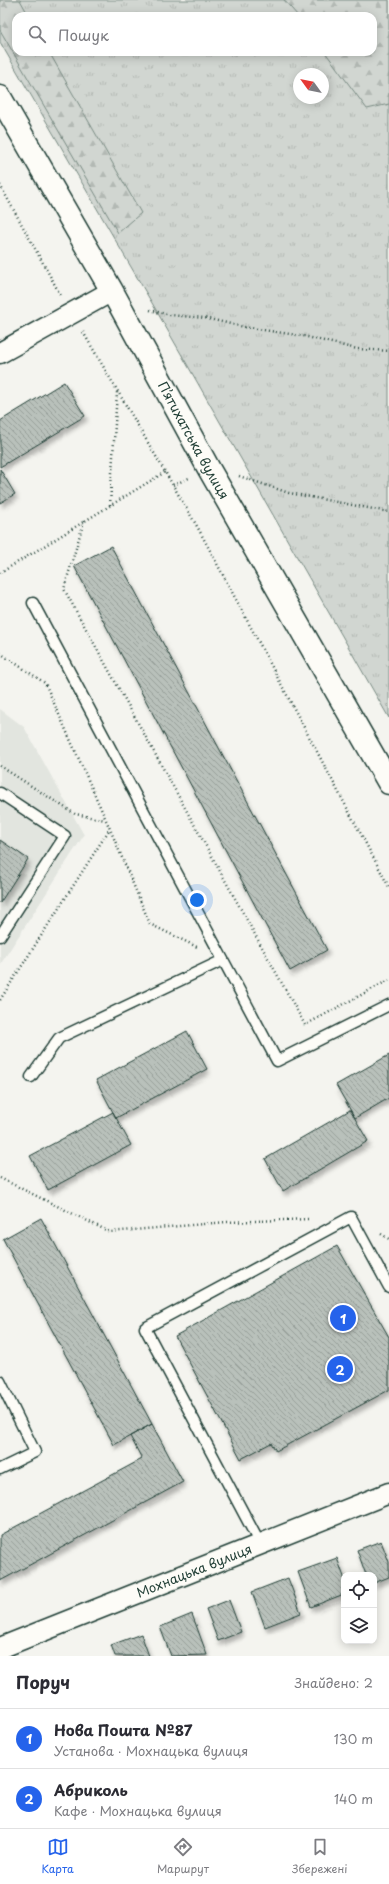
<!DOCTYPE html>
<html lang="uk">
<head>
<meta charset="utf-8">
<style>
  body { margin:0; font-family:"Playpen Sans",sans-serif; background:#f2f2f3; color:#2b2b33 }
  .controls { position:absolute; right:12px; bottom:12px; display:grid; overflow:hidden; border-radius:8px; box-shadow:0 2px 10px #0003 }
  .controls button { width:36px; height:36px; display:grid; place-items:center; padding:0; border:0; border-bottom:1px solid #e1e1e2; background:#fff; color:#2b2b33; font:20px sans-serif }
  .compass { position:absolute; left:293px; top:68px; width:36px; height:36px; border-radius:50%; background:#fff; box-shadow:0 2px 10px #0003; rotate:303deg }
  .you { position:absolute; left:197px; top:900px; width:14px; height:14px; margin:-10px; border:3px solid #fff; border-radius:50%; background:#1a73e8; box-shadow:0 0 0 6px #1a73e833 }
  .badge { display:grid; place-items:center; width:26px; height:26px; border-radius:50%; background:#2563eb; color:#fff; font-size:13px; font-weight:700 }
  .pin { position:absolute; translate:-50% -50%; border:2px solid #fff; box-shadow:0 1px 4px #0006 }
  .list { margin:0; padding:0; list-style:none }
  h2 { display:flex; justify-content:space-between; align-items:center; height:52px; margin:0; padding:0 16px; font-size:17px }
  h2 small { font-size:13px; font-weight:400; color:#7c7c81 }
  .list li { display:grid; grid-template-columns:26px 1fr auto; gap:12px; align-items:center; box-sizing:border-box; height:60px; padding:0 16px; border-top:1px solid #e1e1e2 }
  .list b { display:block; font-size:15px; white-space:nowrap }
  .list p { margin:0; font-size:13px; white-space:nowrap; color:#7c7c81 }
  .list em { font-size:13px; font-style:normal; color:#7c7c81 }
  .icon { flex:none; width:22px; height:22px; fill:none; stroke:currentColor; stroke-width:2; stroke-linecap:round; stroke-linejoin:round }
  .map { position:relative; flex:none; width:389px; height:1656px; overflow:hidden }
  .search { position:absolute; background:#fff; box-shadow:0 2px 10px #0003; left:12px; right:12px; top:12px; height:44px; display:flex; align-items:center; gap:10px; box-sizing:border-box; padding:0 14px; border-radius:12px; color:#7c7c81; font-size:15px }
  .sheet { height:172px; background:#fff }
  nav { display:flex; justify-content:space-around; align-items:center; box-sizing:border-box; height:56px; border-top:1px solid #e1e1e2; background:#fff; font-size:11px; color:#7c7c81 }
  nav a { display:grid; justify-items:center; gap:2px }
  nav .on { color:#2563eb }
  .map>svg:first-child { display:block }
  .built { fill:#e2e5df }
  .grass { fill:url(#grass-tufts); stroke:#788a82; fill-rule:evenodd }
  .forest { fill:url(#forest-firs); stroke:#788a82 }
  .building { fill:url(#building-back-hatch); stroke:#1f3d34; filter:url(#shadow) }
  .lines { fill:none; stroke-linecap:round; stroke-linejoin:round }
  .service-casing { stroke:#1f3d34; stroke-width:13 }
  .minor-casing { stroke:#1f3d34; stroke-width:23 }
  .tertiary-casing { stroke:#1f3d34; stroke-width:25 }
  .path { stroke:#1f3d34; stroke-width:2.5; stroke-dasharray:1 3; stroke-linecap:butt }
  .service { stroke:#fdfcf7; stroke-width:10 }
  .minor { stroke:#fdfcf7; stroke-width:20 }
  .tertiary { stroke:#fdfcf7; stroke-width:22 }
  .labels { text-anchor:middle; stroke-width:4; stroke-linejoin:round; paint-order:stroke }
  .street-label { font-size:13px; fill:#1f3d34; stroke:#fdfcf7 }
</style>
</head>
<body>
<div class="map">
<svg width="389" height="1656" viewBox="0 0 389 1656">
  <defs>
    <pattern id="grass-tufts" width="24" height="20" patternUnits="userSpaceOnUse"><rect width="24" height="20" fill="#d1d6d1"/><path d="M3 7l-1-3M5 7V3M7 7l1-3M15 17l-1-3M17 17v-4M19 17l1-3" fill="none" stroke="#b3b9b4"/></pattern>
    <pattern id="forest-firs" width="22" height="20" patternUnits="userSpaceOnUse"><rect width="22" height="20" fill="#d1d6d1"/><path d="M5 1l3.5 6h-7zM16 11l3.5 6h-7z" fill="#b3b9b4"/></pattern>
    <pattern id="building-back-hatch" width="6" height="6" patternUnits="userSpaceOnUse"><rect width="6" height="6" fill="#b9c1bb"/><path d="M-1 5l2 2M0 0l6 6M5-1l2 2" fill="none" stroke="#969e99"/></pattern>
    <filter id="shadow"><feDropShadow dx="2.5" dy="4.5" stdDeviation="2" flood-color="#0004"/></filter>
  </defs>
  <rect width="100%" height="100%" fill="#f4f4ef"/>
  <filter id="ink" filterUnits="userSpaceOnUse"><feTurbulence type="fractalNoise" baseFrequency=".025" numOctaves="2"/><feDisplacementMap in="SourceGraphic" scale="8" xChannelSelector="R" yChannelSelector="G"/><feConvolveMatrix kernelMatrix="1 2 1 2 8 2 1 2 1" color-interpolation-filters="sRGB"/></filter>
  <g filter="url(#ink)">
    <path class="built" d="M0,709L24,727L84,835L0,965Z"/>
    <path class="grass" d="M0,0H389V718L152,303L0,42ZM16,16H373V52H16ZM299,74H323V98H299Z"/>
    <path class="forest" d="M0,0H20L29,16H16V52H49L141,213L118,233L0,30Z
      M284,0H389V104L367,109L325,52H373V16H298Z"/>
    <path class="building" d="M64,382L85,416L0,467V421Z
      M0,469L15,494L0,503Z
      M111,546L327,950L290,971L74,566Z
      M0,840L28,859L0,903Z
      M187,1031L207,1069L116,1118L96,1080Z
      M389,1055V1098L355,1118L336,1085Z
      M350,1110L368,1141L283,1191L265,1159Z
      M113,1112L131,1145L48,1190L30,1156Z
      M41,1218L152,1424L114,1445L3,1239Z
      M337,1246L389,1337V1390L276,1451L271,1443L241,1459L175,1336Z
      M152,1424L183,1482L0,1581V1535L142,1459L130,1436Z
      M381,1541L389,1562V1577L374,1583V1575H366L357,1550Z
      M337,1558L344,1577V1594L311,1607L298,1572Z
      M288,1578L301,1613L265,1627L252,1592Z
      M229,1600L241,1632L218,1641L206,1609Z
      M192,1614L207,1655L171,1656L160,1627Z
      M141,1634L149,1656H115L111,1645Z"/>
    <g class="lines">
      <defs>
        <path id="service" d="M33,603L277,1061L389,1005
          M0,793L65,836L0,936
          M31,1077L59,1038L223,960
          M0,1381L35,1452L0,1469
          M260,1544L145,1328L351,1217L389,1287"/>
        <g id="minor">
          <path d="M0,353L112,291"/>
          <path id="s1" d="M0,1648L389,1493"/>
        </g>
        <g id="tertiary">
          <path id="s2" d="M0,97L112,291L209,469L389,783"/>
        </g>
      </defs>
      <use href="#service" class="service-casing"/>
      <use href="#minor" class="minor-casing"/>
      <use href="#tertiary" class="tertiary-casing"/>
      <path class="path" d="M0,185L61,296
        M150,310L170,315L205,318L244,327L303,336L357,349L389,351
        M83,332L198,528L389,887
        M239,476L289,493L389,512
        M173,485L189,478
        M110,505L117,392
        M84,521L64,589L305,1025L389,980
        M0,573L165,472
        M0,653L45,683L110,829L150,924L197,947
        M0,766L75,814L105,820
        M0,1000L109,830
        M0,1178L110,1232L227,1222L310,1219
        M381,1234L389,1239"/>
      <use href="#service" class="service"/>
      <use href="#minor" class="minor"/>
      <use href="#tertiary" class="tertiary"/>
    </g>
  </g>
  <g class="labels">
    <g class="street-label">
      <text dy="5" stroke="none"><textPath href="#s2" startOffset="394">П’ятихатська вулиця</textPath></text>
      <text dy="5" stroke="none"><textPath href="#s1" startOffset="209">Мохнацька вулиця</textPath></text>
    </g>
  </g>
</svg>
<div class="controls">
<button><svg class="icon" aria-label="locate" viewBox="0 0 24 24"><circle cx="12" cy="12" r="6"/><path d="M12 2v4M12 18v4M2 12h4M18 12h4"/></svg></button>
<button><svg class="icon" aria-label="layers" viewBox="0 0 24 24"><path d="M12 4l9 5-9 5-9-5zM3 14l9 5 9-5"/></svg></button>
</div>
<svg class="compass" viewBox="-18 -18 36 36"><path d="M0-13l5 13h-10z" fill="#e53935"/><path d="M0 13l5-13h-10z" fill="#7c7c81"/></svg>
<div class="you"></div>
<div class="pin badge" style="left:343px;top:1318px">1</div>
<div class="pin badge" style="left:340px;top:1369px">2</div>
<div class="search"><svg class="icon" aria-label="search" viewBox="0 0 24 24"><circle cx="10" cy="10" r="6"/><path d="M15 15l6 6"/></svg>Пошук</div>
</div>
<section class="sheet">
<h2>Поруч<small>Знайдено: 2</small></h2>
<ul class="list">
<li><span class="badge">1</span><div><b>Нова Пошта №87</b><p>Установа · Мохнацька вулиця</p></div><em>130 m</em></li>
<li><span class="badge">2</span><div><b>Абриколь</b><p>Кафе · Мохнацька вулиця</p></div><em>140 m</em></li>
</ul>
</section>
<nav>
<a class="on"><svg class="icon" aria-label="map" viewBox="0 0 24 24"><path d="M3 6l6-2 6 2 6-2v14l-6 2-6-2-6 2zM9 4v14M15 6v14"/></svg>Карта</a>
<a><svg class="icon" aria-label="directions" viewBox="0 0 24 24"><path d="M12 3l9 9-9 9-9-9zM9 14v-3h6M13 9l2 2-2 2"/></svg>Маршрут</a>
<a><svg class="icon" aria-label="saved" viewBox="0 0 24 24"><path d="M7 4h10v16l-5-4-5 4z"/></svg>Збережені</a>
</nav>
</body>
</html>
